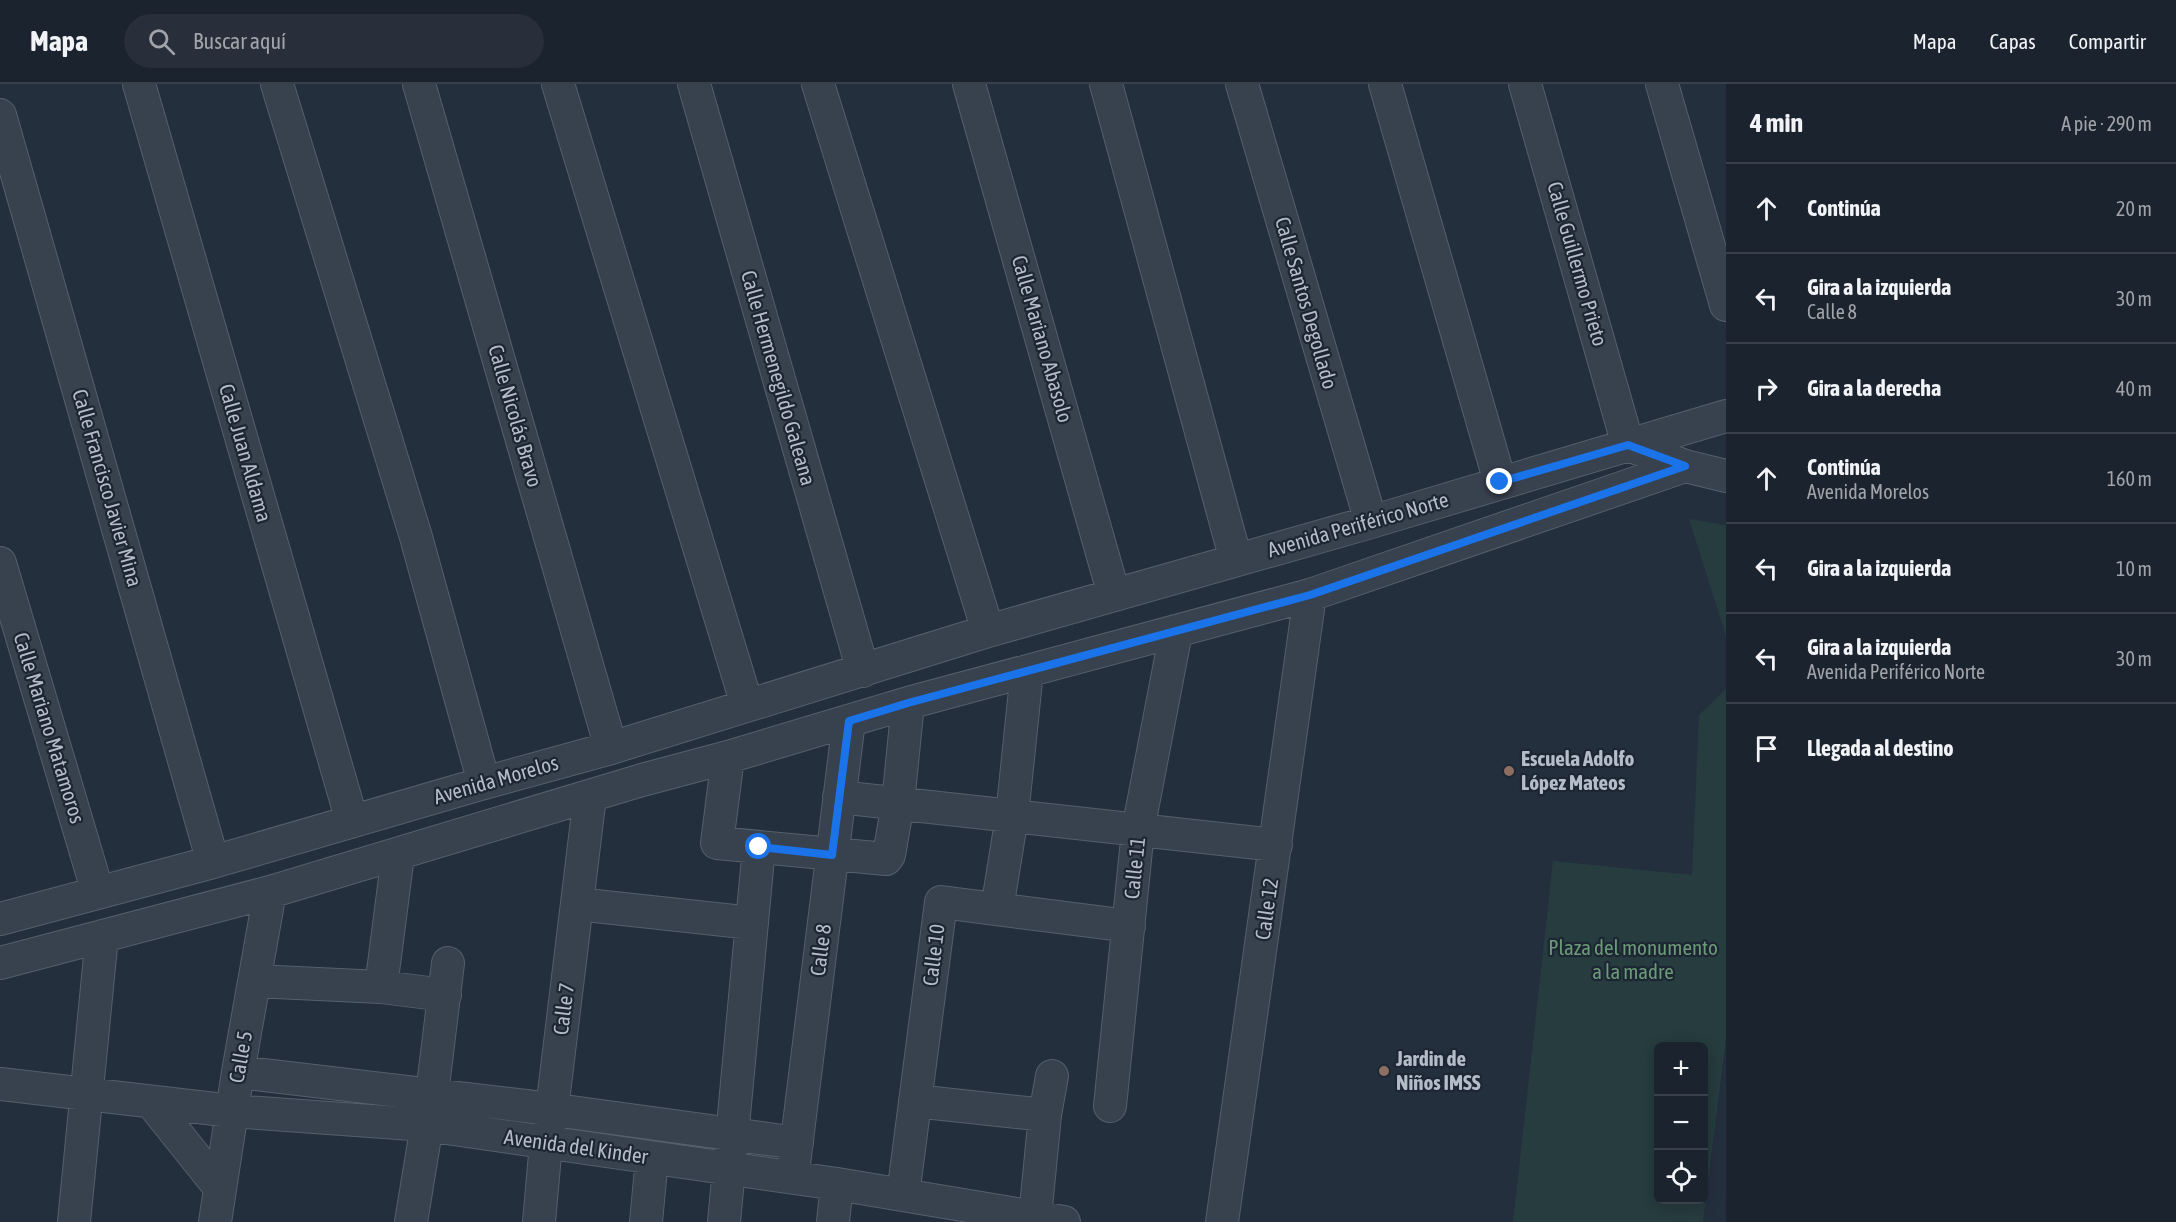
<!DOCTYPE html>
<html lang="es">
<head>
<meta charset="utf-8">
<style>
  body { margin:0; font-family:"Asap Condensed",sans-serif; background:#282f3a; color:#f1f3f6 }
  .controls { position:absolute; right:18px; bottom:18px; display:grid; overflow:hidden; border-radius:9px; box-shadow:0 3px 15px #0003 }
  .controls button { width:54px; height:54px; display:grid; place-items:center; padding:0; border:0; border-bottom:2px solid #39404a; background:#1b232e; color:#f1f3f6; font:30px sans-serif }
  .stop { position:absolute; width:18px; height:18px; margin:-14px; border:4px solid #1a73e8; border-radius:50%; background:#fff }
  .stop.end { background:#1a73e8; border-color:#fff; box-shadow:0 2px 6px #0008 }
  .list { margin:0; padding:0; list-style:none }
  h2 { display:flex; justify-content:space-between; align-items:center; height:78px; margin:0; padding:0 24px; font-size:26px }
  h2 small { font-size:20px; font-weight:400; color:#a0a4aa }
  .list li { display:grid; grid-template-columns:39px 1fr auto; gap:18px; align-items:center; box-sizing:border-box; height:90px; padding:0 24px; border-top:2px solid #39404a }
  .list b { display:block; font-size:22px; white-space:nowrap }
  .list p { margin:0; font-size:20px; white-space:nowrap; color:#a0a4aa }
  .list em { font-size:20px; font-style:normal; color:#a0a4aa }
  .icon { flex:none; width:33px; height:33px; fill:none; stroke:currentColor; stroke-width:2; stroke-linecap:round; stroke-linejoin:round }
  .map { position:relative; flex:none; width:1726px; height:1138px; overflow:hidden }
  header { display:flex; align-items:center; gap:36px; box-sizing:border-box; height:84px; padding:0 30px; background:#1b232e; border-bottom:2px solid #39404a }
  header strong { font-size:28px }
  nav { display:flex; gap:33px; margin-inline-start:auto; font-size:21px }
  .search { width:420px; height:54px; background:#282f3a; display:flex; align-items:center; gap:15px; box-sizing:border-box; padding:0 21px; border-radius:33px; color:#a0a4aa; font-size:22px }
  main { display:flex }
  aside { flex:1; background:#1b232e }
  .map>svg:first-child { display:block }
  .green { fill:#263c3f; fill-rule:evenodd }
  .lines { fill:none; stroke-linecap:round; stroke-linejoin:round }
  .street-casing { stroke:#565f6c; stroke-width:34 }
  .street { stroke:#38414e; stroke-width:32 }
  .route { stroke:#1a73e8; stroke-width:8 }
  .education-dot { fill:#8d6e63; stroke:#1d2633; stroke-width:2 }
  .labels { text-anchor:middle; stroke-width:4.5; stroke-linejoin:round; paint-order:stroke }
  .street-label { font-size:21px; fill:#b4bcc9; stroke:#1d2633 }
  .poi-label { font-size:21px; font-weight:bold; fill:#b4bcc9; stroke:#1d2633; text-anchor:start }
  .park-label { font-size:21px; fill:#6b9a76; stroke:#1d2633 }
</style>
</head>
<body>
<header>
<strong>Mapa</strong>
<div class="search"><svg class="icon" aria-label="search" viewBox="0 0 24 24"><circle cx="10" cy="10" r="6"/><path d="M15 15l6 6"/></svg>Buscar aquí</div>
<nav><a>Mapa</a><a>Capas</a><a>Compartir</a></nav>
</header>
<main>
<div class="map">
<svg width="1726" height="1138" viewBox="0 0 1726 1138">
  <rect width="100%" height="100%" fill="#242f3e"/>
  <path class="green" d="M1689,435L1726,441V552Z
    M1726,590V955L1703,1138H1513L1553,777L1692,791L1699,631L1726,605ZM1704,962V1116H1658V962Z"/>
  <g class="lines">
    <defs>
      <path id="street" d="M139,0L352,737
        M277,0L416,453L484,699
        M419,0L611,664
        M558,0L747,621
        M694,0L863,587
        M818,0L988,547
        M969,0L1114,511
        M1106,0L1236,476
        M1242,0L1371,438
        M1385,0L1500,398
        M1525,0L1628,361L1685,382L1726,392
        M1662,0L1726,221
        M0,31L213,778
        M0,479L98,809
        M728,673L717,759L886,775L889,771L898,719L908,619
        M839,713L1276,761
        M577,820L752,839
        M997,825L1012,732L1027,587
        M0,835L213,778L484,699L611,664L988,547L1371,438L1726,332
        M0,879L270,808L642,696L728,673L908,619L1310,511L1685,382
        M255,897L381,903L445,911
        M381,903L398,771
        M238,988L526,1022L797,1059
        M0,1000L232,1027L426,1041L837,1100L1064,1138
        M915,1017L1045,1031
        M152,1019L220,1104
        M1110,1022L1138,746L1176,548
        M794,1080L849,637
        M903,1111L941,818L1129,842
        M1035,1133L1045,1031L1052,992
        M74,1138L102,852
        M215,1138L238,988L270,808
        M411,1138L432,1010L448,879
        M539,1138L546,1059L552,1025L590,712
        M646,1138L652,1074
        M724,1138L759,763
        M833,1138L837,1100
        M1222,1138L1310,511"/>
    </defs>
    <use href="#street" class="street-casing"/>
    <use href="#street" class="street"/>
  </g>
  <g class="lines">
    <path class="route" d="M759,763L832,771L849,637L908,619L1310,511L1685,382L1628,361L1500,398"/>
  </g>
  <g class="education-dot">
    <circle cx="1509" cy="687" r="6"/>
    <circle cx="1384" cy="987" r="6"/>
  </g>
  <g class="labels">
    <g class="street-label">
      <text transform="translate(1577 180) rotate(74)" y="7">Calle Guillermo Prieto</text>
      <text transform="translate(1306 219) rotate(74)" y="7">Calle Santos Degollado</text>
      <text transform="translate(1042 255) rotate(74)" y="7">Calle Mariano Abasolo</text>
      <text transform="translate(778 294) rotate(74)" y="7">Calle Hermenegildo Galeana</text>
      <text transform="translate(515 332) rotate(74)" y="7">Calle Nicolás Bravo</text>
      <text transform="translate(245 369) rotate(74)" y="7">Calle Juan Aldama</text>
      <text transform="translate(107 404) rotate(74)" y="7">Calle Francisco Javier Mina</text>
      <text transform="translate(1358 441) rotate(-16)" y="7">Avenida Periférico Norte</text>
      <text transform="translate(49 644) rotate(73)" y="7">Calle Mariano Matamoros</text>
      <text transform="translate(496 696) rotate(-16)" y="7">Avenida Morelos</text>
      <text transform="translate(1135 784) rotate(-84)" y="7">Calle 11</text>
      <text transform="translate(1267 825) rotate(-82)" y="7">Calle 12</text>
      <text transform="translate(821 866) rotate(-83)" y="7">Calle 8</text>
      <text transform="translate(934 871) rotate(-83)" y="7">Calle 10</text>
      <text transform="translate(564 925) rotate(-83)" y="7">Calle 7</text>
      <text transform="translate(241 973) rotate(-80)" y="7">Calle 5</text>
      <text transform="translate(576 1063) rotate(8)" y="7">Avenida del Kinder</text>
    </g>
    <g class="poi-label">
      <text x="1521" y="682">Escuela Adolfo<tspan x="1521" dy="24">López Mateos</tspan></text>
      <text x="1396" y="982">Jardin de<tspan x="1396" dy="24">Niños IMSS</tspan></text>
    </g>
    <g class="park-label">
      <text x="1633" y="871">Plaza del monumento<tspan x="1633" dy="24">a la madre</tspan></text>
    </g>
  </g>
</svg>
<div class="controls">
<button>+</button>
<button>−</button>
<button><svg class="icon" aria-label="locate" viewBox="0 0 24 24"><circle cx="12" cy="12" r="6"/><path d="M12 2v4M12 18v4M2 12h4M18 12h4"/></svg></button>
</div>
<div class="stop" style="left:759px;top:763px"></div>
<div class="stop end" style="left:1500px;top:398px"></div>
</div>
<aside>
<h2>4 min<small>A pie · 290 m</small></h2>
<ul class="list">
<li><svg class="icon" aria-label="ahead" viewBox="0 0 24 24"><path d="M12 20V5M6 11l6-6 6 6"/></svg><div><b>Continúa</b></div><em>20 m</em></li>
<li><svg class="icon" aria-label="left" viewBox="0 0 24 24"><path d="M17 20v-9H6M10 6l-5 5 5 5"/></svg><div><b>Gira a la izquierda</b><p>Calle 8</p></div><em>30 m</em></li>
<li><svg class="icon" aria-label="right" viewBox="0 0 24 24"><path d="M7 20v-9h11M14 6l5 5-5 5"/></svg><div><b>Gira a la derecha</b></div><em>40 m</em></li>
<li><svg class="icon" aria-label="ahead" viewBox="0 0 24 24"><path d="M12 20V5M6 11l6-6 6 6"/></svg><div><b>Continúa</b><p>Avenida Morelos</p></div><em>160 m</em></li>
<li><svg class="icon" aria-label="left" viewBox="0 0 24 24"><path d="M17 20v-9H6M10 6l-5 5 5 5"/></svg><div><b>Gira a la izquierda</b></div><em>10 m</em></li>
<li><svg class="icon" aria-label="left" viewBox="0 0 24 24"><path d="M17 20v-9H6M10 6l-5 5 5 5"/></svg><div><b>Gira a la izquierda</b><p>Avenida Periférico Norte</p></div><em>30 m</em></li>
<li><svg class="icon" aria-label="arrive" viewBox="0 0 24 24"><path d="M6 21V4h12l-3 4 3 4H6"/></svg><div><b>Llegada al destino</b></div></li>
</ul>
</aside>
</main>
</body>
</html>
